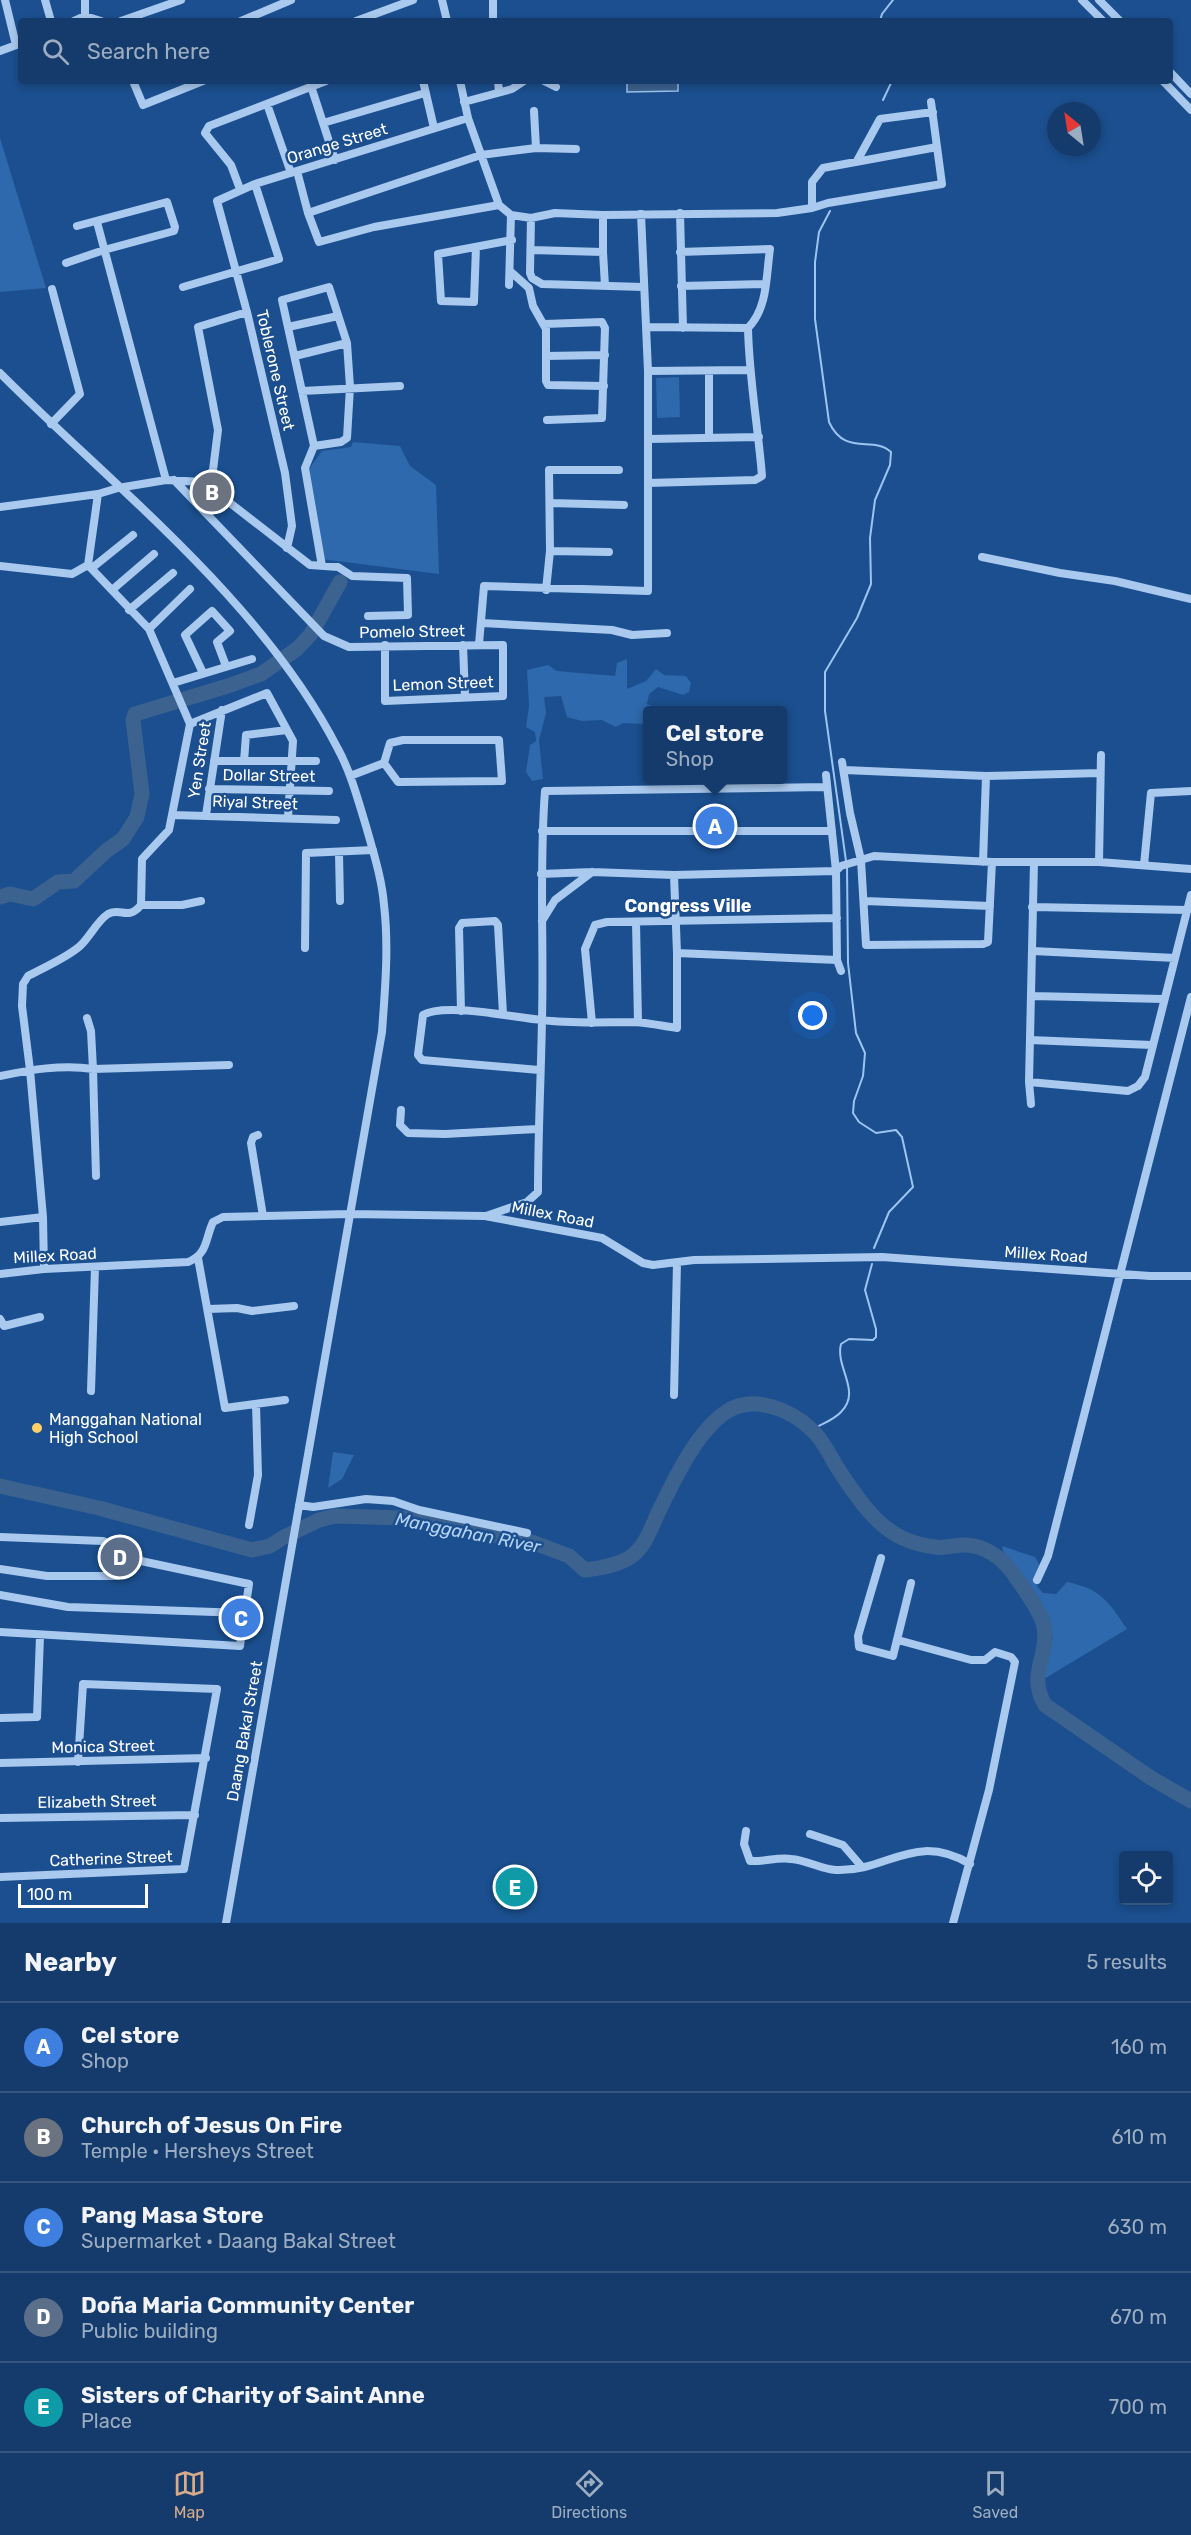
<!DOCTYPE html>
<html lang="en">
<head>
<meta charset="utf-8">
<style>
  body { margin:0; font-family:Rubik,sans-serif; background:#1d4271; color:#f1f3f6 }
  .controls { position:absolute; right:18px; bottom:18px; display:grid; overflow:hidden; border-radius:6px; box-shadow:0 3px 9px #0003 }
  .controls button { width:54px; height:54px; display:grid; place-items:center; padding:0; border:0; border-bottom:2px solid #33557e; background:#143b6b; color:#f1f3f6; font:30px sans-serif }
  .compass { position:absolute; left:1047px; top:102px; width:54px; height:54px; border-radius:50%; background:#143b6b; box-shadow:0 3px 9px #0003; rotate:330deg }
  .scale { position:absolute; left:18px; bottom:15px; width:130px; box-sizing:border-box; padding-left:6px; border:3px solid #fff; border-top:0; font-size:16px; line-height:21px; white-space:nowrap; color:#fff; -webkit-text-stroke:4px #1b4f8f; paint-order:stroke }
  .you { position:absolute; left:813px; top:1016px; width:21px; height:21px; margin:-15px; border:4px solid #fff; border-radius:50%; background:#1a73e8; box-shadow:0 0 0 9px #1a73e833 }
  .badge { display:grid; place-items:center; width:39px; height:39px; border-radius:50%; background:#d6ab8b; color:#fff; font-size:20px; font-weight:700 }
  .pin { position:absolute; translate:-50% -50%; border:3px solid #fff; box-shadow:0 2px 6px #0006 }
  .popup { position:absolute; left:643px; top:706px; width:144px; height:78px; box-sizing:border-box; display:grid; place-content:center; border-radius:6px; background:#143b6b; filter:drop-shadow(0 2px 4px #0005); font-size:20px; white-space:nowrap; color:#9dadc1 }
  .popup b { font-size:22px; color:#f1f3f6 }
  .popup::after { content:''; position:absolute; left:50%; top:100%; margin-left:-12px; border:12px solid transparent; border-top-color:#143b6b }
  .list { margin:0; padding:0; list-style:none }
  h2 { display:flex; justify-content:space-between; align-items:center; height:78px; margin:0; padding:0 24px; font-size:26px }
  h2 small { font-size:20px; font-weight:400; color:#9dadc1 }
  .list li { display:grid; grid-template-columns:39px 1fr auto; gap:18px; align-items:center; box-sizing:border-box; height:90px; padding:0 24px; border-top:2px solid #33557e }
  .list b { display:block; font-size:22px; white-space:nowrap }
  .list p { margin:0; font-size:20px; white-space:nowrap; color:#9dadc1 }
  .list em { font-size:20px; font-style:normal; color:#9dadc1 }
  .icon { flex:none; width:33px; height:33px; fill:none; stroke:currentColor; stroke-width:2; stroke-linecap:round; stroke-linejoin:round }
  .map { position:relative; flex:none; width:1191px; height:1923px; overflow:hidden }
  .search { position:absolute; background:#143b6b; box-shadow:0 3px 9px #0003; left:18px; right:18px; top:18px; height:66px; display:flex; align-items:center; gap:15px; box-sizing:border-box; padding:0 21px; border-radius:6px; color:#9dadc1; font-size:22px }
  .sheet { height:528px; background:#143b6b }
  nav { display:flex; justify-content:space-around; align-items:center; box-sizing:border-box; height:84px; border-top:2px solid #33557e; background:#143b6b; font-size:16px; color:#9dadc1 }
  nav a { display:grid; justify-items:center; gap:3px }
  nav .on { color:#d6ab8b }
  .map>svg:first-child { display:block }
  .green { fill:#2e69ad }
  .water { fill:#3c6290; stroke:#9cc4f0; stroke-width:1.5 }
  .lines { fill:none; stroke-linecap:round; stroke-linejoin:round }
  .stream { stroke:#9cc4f0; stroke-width:2 }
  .river { stroke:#3c6290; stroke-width:15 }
  .minor { stroke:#a9c9ee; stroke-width:8 }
  .poi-dot { fill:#ffd166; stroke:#1b4f8f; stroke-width:2 }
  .labels { text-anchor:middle; stroke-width:5; stroke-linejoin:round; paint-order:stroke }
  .street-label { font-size:16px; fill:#fff; stroke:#1b4f8f }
  .poi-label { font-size:16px; fill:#fff; stroke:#1b4f8f; text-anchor:start }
  .neighbourhood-label { font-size:18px; font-weight:bold; fill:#fff; stroke:#1b4f8f }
  .water-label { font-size:18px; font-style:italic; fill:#b5d3f5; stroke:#1b4f8f }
</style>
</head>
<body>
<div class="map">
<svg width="1191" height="1923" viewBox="0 0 1191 1923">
  <rect width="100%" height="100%" fill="#1b4f8f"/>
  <path class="green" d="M0,138L46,288L0,292Z
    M679,377L680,417L657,418L656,378Z
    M353,442L400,446L410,466L436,485L439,574L321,559L309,469L322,451L351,447Z
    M627,659V689L646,681L656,669L664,675L686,676L691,683L689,692L683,695L658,687L649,694L647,704L662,710H648L646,724L623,723L616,727L602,720L582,721L567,717L561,696L544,697L546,713L539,740L543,779L532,781L526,772L530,745L536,741L535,732L526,727L529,706L527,670L548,665L557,671L615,676L617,663Z
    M333,1452L354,1455L342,1479L328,1488Z
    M1002,1546L1035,1557L1042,1569L1033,1581L1043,1593L1056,1594L1067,1582C1101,1589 1108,1601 1127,1629L1044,1679C1041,1664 1055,1645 1052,1634C1046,1613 1026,1583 1013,1565C1008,1557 1003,1555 1002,1546Z"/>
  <path class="water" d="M678,81V91L627,92V82Z"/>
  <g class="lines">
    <path class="stream" d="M880,21L882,14L893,0
      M883,100L892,81
      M830,211L819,232L815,262V319L829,422C845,457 873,435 891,452L890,465L875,500L870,538L871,584L857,618L825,672V711L846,861
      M847,866L848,963L856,1033L865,1053L863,1076L854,1101L853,1113L859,1122L876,1133L896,1130L902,1137L913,1187L889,1212L874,1248
      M812,1430C821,1424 834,1420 841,1412C862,1391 835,1368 841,1344L849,1339L873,1340L876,1337V1329L865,1290L872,1264"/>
    <path class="river" d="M0,897L10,894L33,899L58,882L74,881L106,851L123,839L137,817L142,794L133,720L135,714L231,685L261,674L297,649L311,634L340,582
      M0,1486L99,1508L252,1550L270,1546L284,1537L319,1520L335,1516L404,1518L532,1542L569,1556L585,1570C600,1568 620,1565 632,1556C646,1545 651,1528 658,1513C673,1482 696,1432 726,1412C753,1394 790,1409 812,1430C822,1439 829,1453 835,1464C847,1483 860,1503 876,1519C893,1536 911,1544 935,1547C946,1549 956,1544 967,1545C985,1546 1002,1558 1012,1572C1021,1585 1042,1612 1044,1627C1049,1657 1027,1674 1045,1705L1151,1778L1191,1801"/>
    <path class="minor" d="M5,0L16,45
      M45,0L51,21
      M85,0V16
      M442,0L447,21
      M493,0V21
      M1082,0L1103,21
      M1099,0L1120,21
      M74,21L85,16L101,21
      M121,21L181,0
      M241,21L291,0
      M356,21L413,0
      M0,51L19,44
      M1170,72L1191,94
      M133,81L143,105L203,81
      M423,81L434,128
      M460,81L468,118L499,205L511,215L509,285
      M498,81L499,92
      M544,81L556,87
      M1163,81L1191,110
      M311,86L335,160
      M464,102L512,89L524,81
      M267,104L291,173
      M534,111L536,148
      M323,123L425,93
      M857,161L880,119L933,112
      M297,171L308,213L319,242L374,227L499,205
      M240,189L231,165L205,133L209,126L326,81
      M812,208V182L823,168L937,147
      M308,213L481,155L536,148L576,149
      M680,213L683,328
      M511,215L531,218L555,213L603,215L777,213L812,208L828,203L942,184L931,102
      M531,218L530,273L532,278L542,284L643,287
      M97,222L166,480
      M476,247L474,302L441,301L438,254L512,240
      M531,250L603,252V215
      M603,252L605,286
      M66,263L104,250L174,231L175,227L167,202L77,226
      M511,272L529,288L533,306L546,329V381L548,385L604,386
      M681,286L766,284
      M183,287L279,259L255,184
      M544,324L602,322L605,328L602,418L547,420
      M288,327L338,316
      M646,327L748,328C768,308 766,276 770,249L680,252
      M295,356L347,343
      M546,356L605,355
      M648,371L749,370
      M709,371V437
      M0,373C116,489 263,602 338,749C351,773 358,800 366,826C373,851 382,879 384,905C389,947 385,990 382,1032L226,1923
      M302,391L400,386
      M51,424L80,394L52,289
      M648,439L759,437
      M314,446L282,300L329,287L347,343L350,387L347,438L341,442L314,446L305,468L322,566
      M174,480L324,636L349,647L503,645V696L385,701V645
      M203,482L310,565L338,567L352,576L407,578L408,615L368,616
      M203,482L213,470L218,430L198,327L247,312
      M648,483L755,480L762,476C758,426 749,378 748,328
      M550,503L624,505
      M0,507L98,494L118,488L166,480L203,482
      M287,548L292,526L285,473L247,312L217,201L255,184L468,118
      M550,551L609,552
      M982,557L1060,573L1115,581L1191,599
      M88,565L149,629L190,724
      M88,565L98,494
      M0,566L72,574L88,565
      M92,568L133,535
      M112,590L154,554
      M546,590L550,551L549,470H619
      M129,610L173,573
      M482,623L612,630L632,635L667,633
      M149,629L190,589
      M479,644L484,586L648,591V371L641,214
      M463,645L465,697
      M203,673L185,635L212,611L230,631L217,642L226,666
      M173,683L252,659
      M190,724L267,693L293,741L288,817
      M214,761H316
      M244,761L246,735L287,730
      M842,762L850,813L861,860L866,945L983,944L988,942L992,862
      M844,770L986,776L1100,773
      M826,775L836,871L837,960L841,971
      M350,776L384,763L390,743L403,740H499L502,781L398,782L384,763
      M209,789L329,791
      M173,815L336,820
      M206,815L222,710
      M542,831H832
      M339,853L340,901
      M983,862L986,776
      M1099,862L1101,755
      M1144,865L1151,793L1191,791
      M541,874L592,872L674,875L836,871L841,866L874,856L992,862H1099L1191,869
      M865,901L990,906
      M141,905H182L201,901
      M1032,907L1188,910
      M542,921L555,900L592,872
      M636,922L638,1022
      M305,948L306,853L373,850
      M1033,951L1175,958
      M677,953L837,960
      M1032,996L1163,999
      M461,1011L459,928L462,923L495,921L498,925L503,1014
      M592,1023L585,949L595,925L607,922L837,918
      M1030,1040L1152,1045
      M539,1070L422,1060L418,1055L423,1015C444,1002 516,1018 542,1020C573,1024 604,1022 635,1022C649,1023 663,1026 677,1028V953L674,875
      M0,1076C30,1070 62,1064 93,1069L91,1031L87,1018
      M1029,1082L1128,1091L1138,1086L1145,1077L1191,895
      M1031,1104L1029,1082L1034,862
      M401,1110L400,1125L408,1133L445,1134L538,1129
      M258,1135L253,1137L251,1143L263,1216
      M96,1176L93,1069L229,1065
      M486,1216L527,1202L538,1192C538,1134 541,1077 542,1019C544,943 539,867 545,791L826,787
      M0,1222L43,1217
      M198,1258L225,1408L285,1400
      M44,1269L43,1217L30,1070L22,1006L23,984L28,976C43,968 68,957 80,946C90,937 97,921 108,914C121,907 128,921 141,905L142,859L169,830L190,724
      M0,1274L44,1269L188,1262C208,1254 205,1239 213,1222L223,1217L350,1214L485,1216L602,1238L643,1263L653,1265L694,1260L882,1257L1150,1276H1191
      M208,1309L237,1308L252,1311L294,1306
      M0,1319L4,1326L40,1317
      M91,1391L95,1267
      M674,1395L677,1263
      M299,1505L313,1507L366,1499L393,1501L419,1510L527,1533
      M249,1525L258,1475L256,1404
      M0,1537L103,1541L129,1552L141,1561L249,1584L240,1646L0,1632
      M881,1558L858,1636L859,1647L893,1656L911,1583
      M0,1569L47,1576H118
      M1037,1580L1048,1556L1191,997
      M0,1595L68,1607L244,1613L256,1616
      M898,1640L971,1660H985L995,1652L1011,1657L1015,1662L989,1790L953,1923
      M0,1718L37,1717L40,1636
      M0,1763L206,1758
      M0,1818L195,1815
      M746,1831L744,1844L750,1861C763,1862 778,1857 791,1859C807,1860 820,1869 836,1870C888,1872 914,1831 970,1864
      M810,1834L843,1845L862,1867
      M0,1877L184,1869L217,1689L83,1684L78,1762"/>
  </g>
  <circle class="poi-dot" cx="37" cy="1428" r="6"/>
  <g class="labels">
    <g class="street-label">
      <text transform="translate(337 143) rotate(-17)" y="6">Orange Street</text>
      <text transform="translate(276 370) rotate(77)" y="6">Toblerone Street</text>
      <text transform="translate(412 631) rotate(-1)" y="6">Pomelo Street</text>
      <text transform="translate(443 683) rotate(-2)" y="6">Lemon Street</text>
      <text transform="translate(199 760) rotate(-81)" y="6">Yen Street</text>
      <text transform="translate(269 775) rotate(1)" y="6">Dollar Street</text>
      <text transform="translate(255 802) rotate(2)" y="6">Riyal Street</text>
      <text transform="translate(553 1214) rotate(11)" y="6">Millex Road</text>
      <text transform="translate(1046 1254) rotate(4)" y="6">Millex Road</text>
      <text transform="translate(55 1255) rotate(-3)" y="6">Millex Road</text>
      <text transform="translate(244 1731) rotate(-80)" y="6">Daang Bakal Street</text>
      <text transform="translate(103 1746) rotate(-1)" y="6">Monica Street</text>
      <text transform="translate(97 1801) rotate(-1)" y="6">Elizabeth Street</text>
      <text transform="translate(111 1858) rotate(-2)" y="6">Catherine Street</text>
    </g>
    <g class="poi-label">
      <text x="49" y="1425">Manggahan National<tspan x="49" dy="18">High School</tspan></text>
    </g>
    <g class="neighbourhood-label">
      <text x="688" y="912">Congress Ville</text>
    </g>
    <g class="water-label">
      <text transform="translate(468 1533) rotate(11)" y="6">Manggahan River</text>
    </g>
  </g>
</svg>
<div class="controls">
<button><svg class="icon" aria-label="locate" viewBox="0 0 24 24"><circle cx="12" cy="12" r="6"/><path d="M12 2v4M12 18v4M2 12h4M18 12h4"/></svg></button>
</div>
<svg class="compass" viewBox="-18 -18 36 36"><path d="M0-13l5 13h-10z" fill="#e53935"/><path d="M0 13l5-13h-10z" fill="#9dadc1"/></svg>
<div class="scale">100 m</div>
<div class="you"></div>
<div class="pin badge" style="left:715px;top:826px;background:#3f7fe0">A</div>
<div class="popup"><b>Cel store</b>Shop</div>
<div class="pin badge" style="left:212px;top:492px;background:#6b7280">B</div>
<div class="pin badge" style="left:241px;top:1618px;background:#3f7fe0">C</div>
<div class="pin badge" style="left:120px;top:1557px;background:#5c6f8a">D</div>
<div class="pin badge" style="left:515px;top:1887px;background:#0f9aa8">E</div>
<div class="search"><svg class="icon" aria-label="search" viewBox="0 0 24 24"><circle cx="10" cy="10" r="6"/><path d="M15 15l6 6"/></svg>Search here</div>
</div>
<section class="sheet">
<h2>Nearby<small>5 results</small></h2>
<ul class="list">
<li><span class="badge" style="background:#3f7fe0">A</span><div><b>Cel store</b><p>Shop</p></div><em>160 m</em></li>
<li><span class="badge" style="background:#6b7280">B</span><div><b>Church of Jesus On Fire</b><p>Temple · Hersheys Street</p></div><em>610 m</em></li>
<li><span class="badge" style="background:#3f7fe0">C</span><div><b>Pang Masa Store</b><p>Supermarket · Daang Bakal Street</p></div><em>630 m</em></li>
<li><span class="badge" style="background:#5c6f8a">D</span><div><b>Doña Maria Community Center</b><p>Public building</p></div><em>670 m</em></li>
<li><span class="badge" style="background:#0f9aa8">E</span><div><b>Sisters of Charity of Saint Anne</b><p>Place</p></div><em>700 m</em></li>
</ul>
</section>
<nav>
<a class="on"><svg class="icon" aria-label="map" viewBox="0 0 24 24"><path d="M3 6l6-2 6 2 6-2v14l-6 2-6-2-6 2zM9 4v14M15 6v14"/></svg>Map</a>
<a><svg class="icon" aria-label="directions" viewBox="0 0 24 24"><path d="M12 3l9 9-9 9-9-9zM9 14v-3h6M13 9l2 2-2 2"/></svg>Directions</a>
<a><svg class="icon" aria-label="saved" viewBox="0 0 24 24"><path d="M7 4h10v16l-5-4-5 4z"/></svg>Saved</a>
</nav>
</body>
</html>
